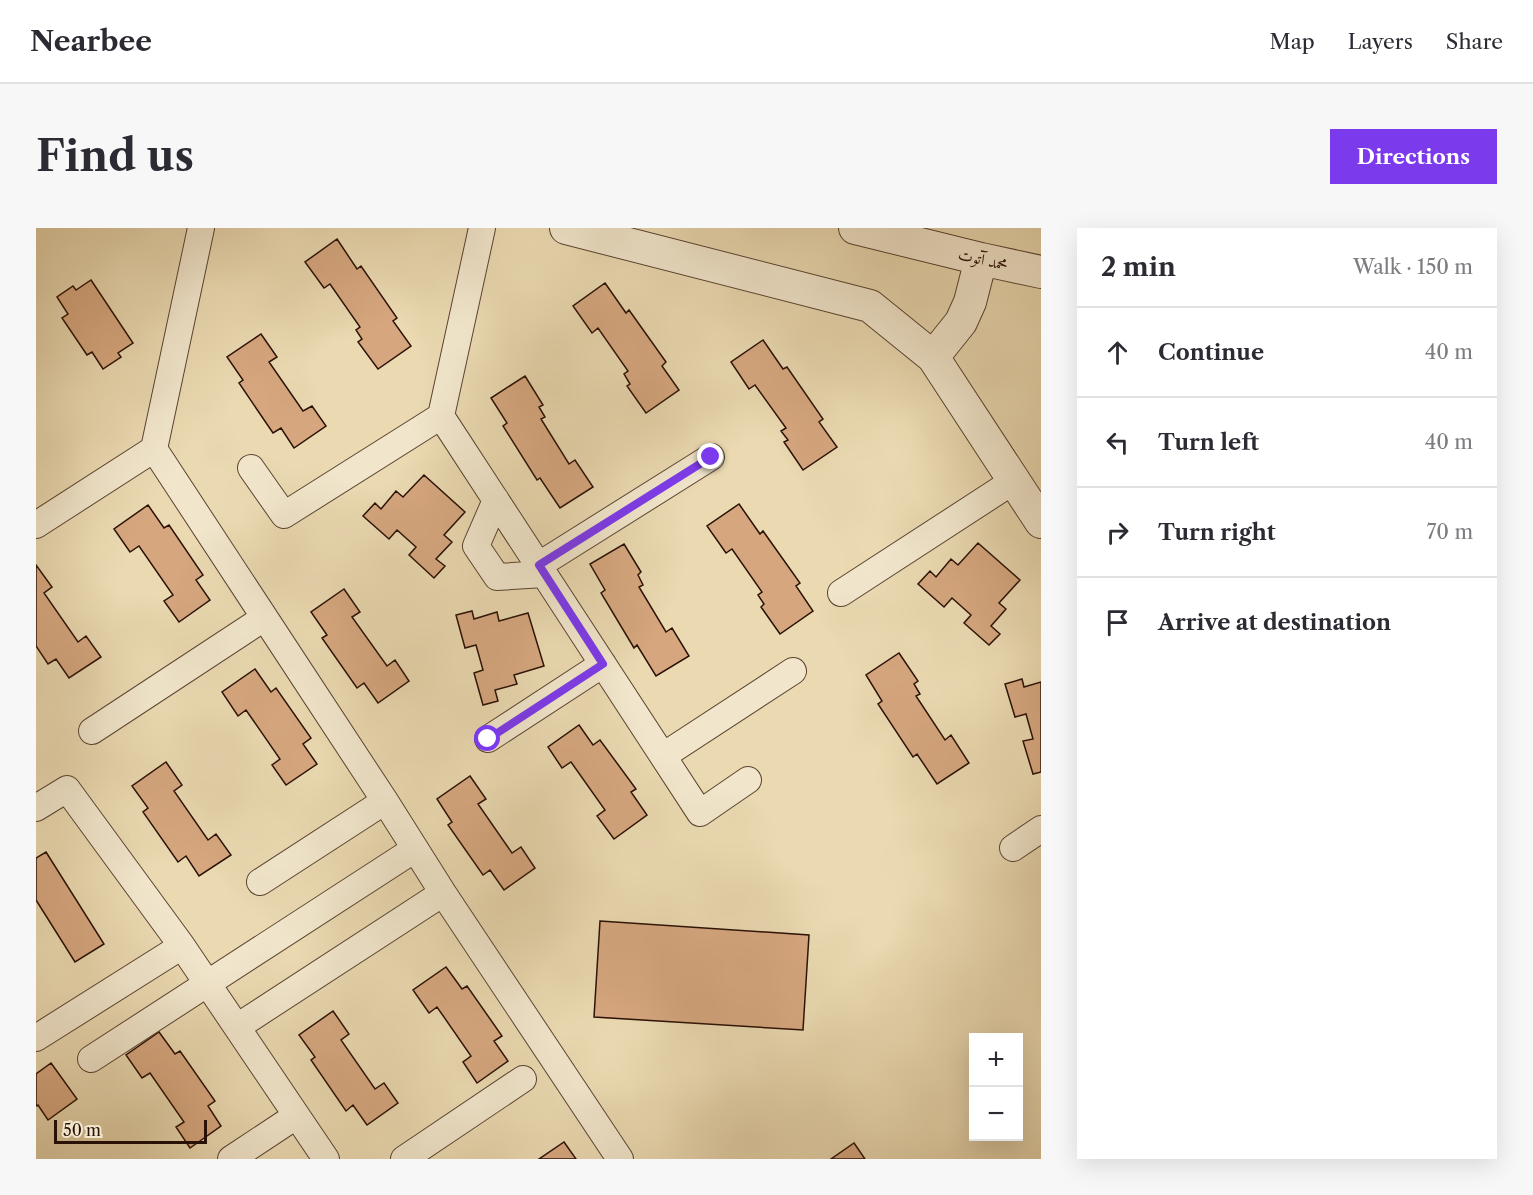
<!DOCTYPE html>
<html lang="en">
<head>
<meta charset="utf-8">
<style>
  body { margin:0; font-family:"Libre Caslon Text",Amiri,serif; background:#f7f7f7; color:#2b2b33 }
  .controls { position:absolute; right:18px; bottom:18px; display:grid; overflow:hidden; border-radius:0px; box-shadow:0 6px 24px #0002 }
  .controls button { width:54px; height:54px; display:grid; place-items:center; padding:0; border:0; border-bottom:2px solid #e1e1e2; background:#fff; color:#2b2b33; font:30px sans-serif }
  .scale { position:absolute; left:18px; bottom:15px; width:153px; box-sizing:border-box; padding-left:6px; border:3px solid #2a1106; border-top:0; font-size:16px; line-height:21px; white-space:nowrap; color:#2a1106; -webkit-text-stroke:4px #f1e6cc; paint-order:stroke }
  .stop { position:absolute; width:18px; height:18px; margin:-14px; border:4px solid #7c3aed; border-radius:50%; background:#fff }
  .stop.end { background:#7c3aed; border-color:#fff; box-shadow:0 2px 6px #0008 }
  .list { margin:0; padding:0; list-style:none }
  h2 { display:flex; justify-content:space-between; align-items:center; height:78px; margin:0; padding:0 24px; font-size:26px }
  h2 small { font-size:20px; font-weight:400; color:#7c7c81 }
  .list li { display:grid; grid-template-columns:39px 1fr auto; gap:18px; align-items:center; box-sizing:border-box; height:90px; padding:0 24px; border-top:2px solid #e1e1e2 }
  .list b { display:block; font-size:22px; white-space:nowrap }
  .list em { font-size:20px; font-style:normal; color:#7c7c81 }
  .icon { flex:none; width:33px; height:33px; fill:none; stroke:currentColor; stroke-width:2; stroke-linecap:round; stroke-linejoin:round }
  .map { position:relative; flex:none; width:1005px; height:931px; overflow:hidden; border-radius:0px }
  header { display:flex; align-items:center; gap:36px; box-sizing:border-box; height:84px; padding:0 30px; background:#fff; border-bottom:2px solid #e1e1e2 }
  header strong { font-size:28px }
  nav { display:flex; gap:33px; margin-inline-start:auto; font-size:21px }
  .intro { display:flex; align-items:center; justify-content:space-between; box-sizing:border-box; height:144px; padding:0 36px }
  h1 { margin:0; font-size:42px }
  .button { padding:15px 27px; border-radius:0px; background:#7c3aed; color:#fff; font-size:21px; font-weight:700 }
  main { display:flex; gap:36px; padding:0 36px }
  aside { flex:1; background:#fff; border-radius:0px; box-shadow:0 6px 24px #0002 }
  .map>svg:first-child { display:block }
  .building { fill:#d6a77f; stroke:#2a1106; stroke-width:1.5 }
  .lines { fill:none; stroke-linecap:round; stroke-linejoin:round }
  .minor-casing { stroke:#5a4331; stroke-width:28 }
  .tertiary-casing { stroke:#5a4331; stroke-width:34 }
  .minor { stroke:#f1e6cc; stroke-width:26 }
  .tertiary { stroke:#f1e6cc; stroke-width:32 }
  .route { stroke:#7c3aed; stroke-width:8 }
  .labels { text-anchor:middle; stroke-width:4.5; stroke-linejoin:round; paint-order:stroke }
  .street-label { font-size:16px; fill:#2a1106; stroke:#f1e6cc }
</style>
</head>
<body>
<header>
<strong>Nearbee</strong>
<nav><a>Map</a><a>Layers</a><a>Share</a></nav>
</header>
<div class="intro"><h1>Find us</h1><a class="button">Directions</a></div>
<main>
<div class="map">
<svg width="1005" height="931" viewBox="0 0 1005 931">
  <rect width="100%" height="100%" fill="#ead9b1"/>
  <filter id="stains"><feTurbulence type="fractalNoise" baseFrequency=".00333" numOctaves="4"/><feColorMatrix values="0 0 0 0 .2 0 0 0 0 .09 0 0 0 0 .02 0 0 0 .5 -.17"/></filter>
  <radialGradient id="worn" r=".72"><stop offset=".6" stop-color="#630" stop-opacity="0"/><stop offset="1" stop-color="#630" stop-opacity=".3"/></radialGradient>
  <path class="building" d="M301,11L321,41L325,38L361,90L357,93L375,118L342,141L322,114L326,111L320,102L324,99L294,56L288,60L269,34Z
    M55,52L97,115L82,125L85,129L67,141L56,124L51,127L26,90L32,86L21,69L37,58L40,62Z
    M569,55L590,85L593,82L630,134L626,138L643,162L610,185L591,158L594,156L588,146L592,143L562,100L556,105L537,78Z
    M225,106L241,129L233,134L267,183L276,178L290,198L258,220L245,200L237,205L203,155L207,152L191,129Z
    M727,112L747,141L751,139L787,191L783,194L801,219L767,242L748,214L752,212L745,203L750,200L719,157L713,161L695,134Z
    M489,148L507,177L503,179L509,189L505,191L533,236L539,232L557,259L524,280L504,250L501,252L467,198L471,195L455,170Z
    M388,247L429,284L408,307L416,314L400,331L409,338L398,350L373,327L380,319L361,302L353,311L327,288L339,275L345,281L360,263L367,269Z
    M703,276L724,306L727,303L764,355L760,358L777,383L744,406L725,379L728,376L722,367L726,364L696,321L690,325L671,298Z
    M112,277L128,300L133,297L167,347L160,352L174,372L143,394L128,373L137,367L103,318L94,324L78,301Z
    M942,315L984,352L963,375L970,381L955,398L964,406L953,417L928,395L935,387L916,370L908,379L882,356L894,343L900,349L915,331L922,337Z
    M588,316L605,344L602,347L607,357L603,359L630,404L636,400L653,428L620,448L601,417L598,420L565,365L569,362L554,336Z
    M0,337L16,359L8,365L42,414L50,408L65,429L33,450L20,431L12,436L0,418Z
    M308,361L324,384L316,389L351,438L359,432L373,453L342,475L328,455L321,460L286,410L291,407L275,384Z
    M436,383L438,391L461,384L463,393L492,385L508,438L478,447L481,456L459,462L462,473L447,477L438,445L447,442L440,417L429,420L420,387Z
    M863,425L882,453L878,456L884,466L880,468L909,512L915,507L933,535L901,556L881,526L877,529L842,476L846,473L830,447Z
    M219,441L235,464L240,460L275,510L267,516L281,536L250,557L236,537L244,531L210,482L202,488L186,464Z
    M986,451L988,459L1005,454V544L997,546L987,513L997,511L990,486L979,489L969,456Z
    M543,497L557,517L564,512L600,561L595,564L611,587L578,611L561,588L569,582L535,534L526,540L512,519Z
    M130,534L146,557L138,563L172,612L180,606L195,627L163,648L150,628L142,634L107,584L112,580L96,558Z
    M434,548L450,571L442,576L476,625L485,619L499,640L468,662L454,642L447,647L412,597L416,594L401,571Z
    M10,624L68,716L39,734L0,672V630Z
    M564,693L773,707L767,802L558,789Z
    M410,739L426,761L431,758L466,808L458,813L472,833L441,855L427,834L435,828L401,779L393,785L377,762Z
    M297,783L313,806L305,812L339,861L348,855L362,875L331,897L317,877L310,883L275,832L279,829L263,807Z
    M123,804L139,826L144,823L179,873L172,878L185,898L154,920L140,899L148,894L114,845L106,850L90,827Z
    M15,835L41,871L12,892L2,877L0,878V846Z
    M528,914L540,931H503Z
    M818,915L829,931H795Z"/>
  <g class="lines">
    <defs>
      <path id="minor" d="M446,0L405,188L664,585L712,552
        M118,221L349,573L407,665L584,931
        M215,240L248,287L405,188
        M460,272L440,318L461,349L508,346
        M0,297L118,221L165,0
        M503,337L675,229
        M805,365L979,252
        M56,503L228,390
        M452,511L567,436
        M627,528L757,443
        M0,580L31,561L146,718L290,931
        M977,620L1005,601
        M224,654L349,573
        M201,799L407,665
        M0,810L146,718
        M55,831L379,621
        M195,931L260,888
        M368,931L487,851"/>
      <path id="tertiary" d="M530,0L834,78L897,129L1005,294
        M819,0L945,31L1005,44
        M897,129L925,94L934,74L945,31"/>
    </defs>
    <use href="#minor" class="minor-casing"/>
    <use href="#tertiary" class="tertiary-casing"/>
    <use href="#minor" class="minor"/>
    <use href="#tertiary" class="tertiary"/>
  </g>
  <g class="lines">
    <path class="route" d="M452,511L567,436L503,337L675,229"/>
  </g>
  <g class="labels">
    <g class="street-label">
      <text transform="translate(947 31) rotate(13)" y="6">محمد آتوت</text>
    </g>
  </g>
  <rect width="100%" height="100%" filter="url(#stains)"/>
  <rect width="100%" height="100%" fill="url(#worn)"/>
</svg>
<div class="controls">
<button>+</button>
<button>−</button>
</div>
<div class="scale">50 m</div>
<div class="stop" style="left:452px;top:511px"></div>
<div class="stop end" style="left:675px;top:229px"></div>
</div>
<aside>
<h2>2 min<small>Walk · 150 m</small></h2>
<ul class="list">
<li><svg class="icon" aria-label="ahead" viewBox="0 0 24 24"><path d="M12 20V5M6 11l6-6 6 6"/></svg><div><b>Continue</b></div><em>40 m</em></li>
<li><svg class="icon" aria-label="left" viewBox="0 0 24 24"><path d="M17 20v-9H6M10 6l-5 5 5 5"/></svg><div><b>Turn left</b></div><em>40 m</em></li>
<li><svg class="icon" aria-label="right" viewBox="0 0 24 24"><path d="M7 20v-9h11M14 6l5 5-5 5"/></svg><div><b>Turn right</b></div><em>70 m</em></li>
<li><svg class="icon" aria-label="arrive" viewBox="0 0 24 24"><path d="M6 21V4h12l-3 4 3 4H6"/></svg><div><b>Arrive at destination</b></div></li>
</ul>
</aside>
</main>
</body>
</html>
